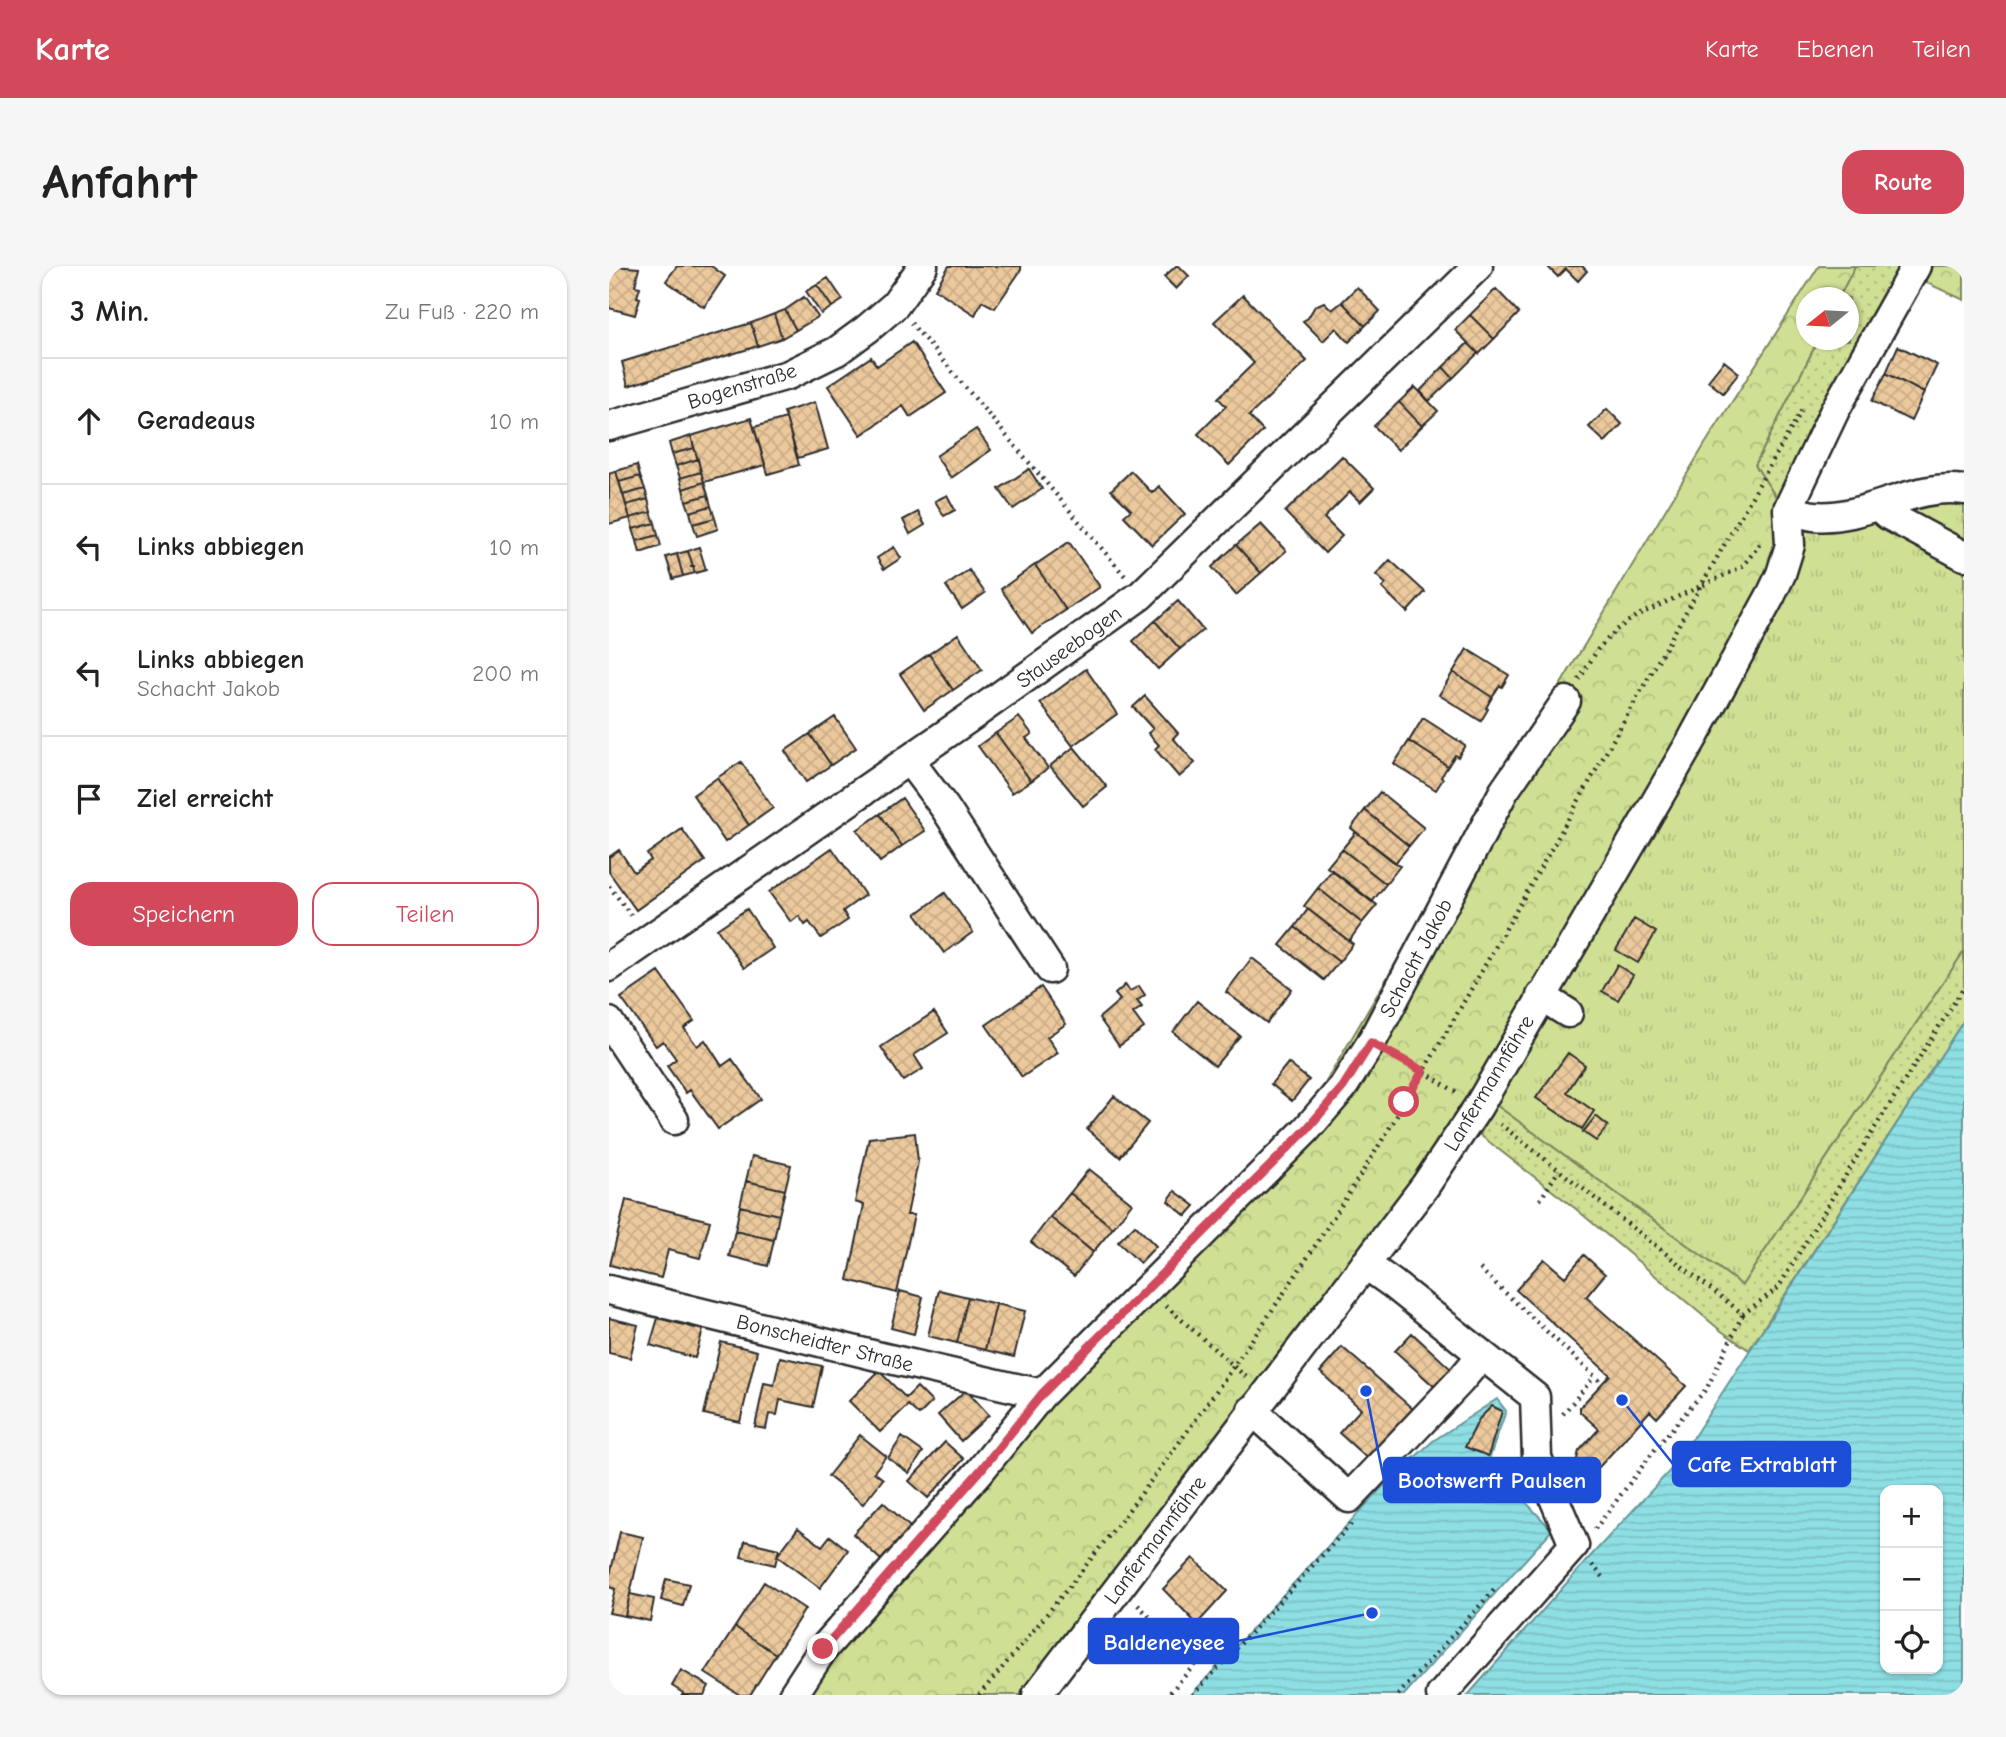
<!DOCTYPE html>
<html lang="de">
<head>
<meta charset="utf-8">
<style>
  body { margin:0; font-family:"Comic Neue",sans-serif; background:#f6f6f6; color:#222 }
  .controls { position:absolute; right:21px; bottom:21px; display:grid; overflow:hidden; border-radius:14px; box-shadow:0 2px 5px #0004 }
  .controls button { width:63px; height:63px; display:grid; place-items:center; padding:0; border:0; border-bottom:2px solid #e0e0e0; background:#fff; color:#222; font:35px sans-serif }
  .compass { position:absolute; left:1187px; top:21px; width:63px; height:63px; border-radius:50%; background:#fff; box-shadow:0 2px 5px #0004; rotate:252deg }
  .stop { position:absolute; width:21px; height:21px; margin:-16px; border:5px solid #d1495b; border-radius:50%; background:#fff }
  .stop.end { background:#d1495b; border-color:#fff; box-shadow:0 2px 7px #0008 }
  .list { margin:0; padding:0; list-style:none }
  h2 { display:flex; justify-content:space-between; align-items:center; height:91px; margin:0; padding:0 28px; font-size:30px }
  h2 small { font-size:23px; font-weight:400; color:#767676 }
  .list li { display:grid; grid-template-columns:46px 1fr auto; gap:21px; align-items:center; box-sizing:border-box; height:126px; padding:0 28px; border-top:2px solid #e0e0e0 }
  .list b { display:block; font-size:26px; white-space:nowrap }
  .list p { margin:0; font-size:23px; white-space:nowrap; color:#767676 }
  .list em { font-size:23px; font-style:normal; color:#767676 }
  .actions { display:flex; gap:14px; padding:21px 28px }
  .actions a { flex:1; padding:16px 0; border:2px solid #d1495b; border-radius:21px; text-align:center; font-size:24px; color:#d1495b }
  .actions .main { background:#d1495b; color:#fff }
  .icon { flex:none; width:38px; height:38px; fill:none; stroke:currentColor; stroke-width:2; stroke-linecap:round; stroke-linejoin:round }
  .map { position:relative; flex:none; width:1355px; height:1429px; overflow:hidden; border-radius:21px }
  header { display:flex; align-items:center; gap:42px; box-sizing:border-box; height:98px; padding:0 35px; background:#d1495b; color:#fff }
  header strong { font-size:33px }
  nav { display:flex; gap:38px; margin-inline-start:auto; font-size:24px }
  .intro { display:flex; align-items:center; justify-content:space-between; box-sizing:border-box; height:168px; padding:0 42px }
  h1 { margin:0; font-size:49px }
  .button { padding:18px 32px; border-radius:21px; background:#d1495b; color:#fff; font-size:24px; font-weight:700 }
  main { display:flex; gap:42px; padding:0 42px }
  aside { flex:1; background:#fff; border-radius:21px; box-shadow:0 2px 5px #0004 }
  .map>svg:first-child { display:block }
  .grass { fill:url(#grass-dots); stroke:#7d8660; stroke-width:2 }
  .forest { fill:url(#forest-crowns); stroke:#7d8660; stroke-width:2 }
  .park { fill:url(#park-tufts); stroke:#7d8660; stroke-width:2 }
  .water { fill:url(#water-rules); stroke:#66979a; stroke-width:2; fill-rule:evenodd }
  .building { fill:url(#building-cross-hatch); stroke:#2b2b2b; stroke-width:2 }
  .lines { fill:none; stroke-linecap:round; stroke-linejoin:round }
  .minor-casing { stroke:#2b2b2b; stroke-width:33 }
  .path { stroke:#2b2b2b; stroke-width:4.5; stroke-dasharray:2 5; stroke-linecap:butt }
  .minor { stroke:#fff; stroke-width:28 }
  .route { stroke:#d1495b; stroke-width:9 }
  .labels { text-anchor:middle; stroke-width:5; stroke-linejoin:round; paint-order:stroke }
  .street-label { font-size:21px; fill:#2b2b2b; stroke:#fff }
  .leader { fill:none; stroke:#1d4ed8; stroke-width:2.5 }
  .callout-dot { fill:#1d4ed8; stroke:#fff; stroke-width:2.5 }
  .callout { fill:#1d4ed8; stroke:#1d4ed8; stroke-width:2.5 }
  .callout-label { font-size:23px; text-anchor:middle; font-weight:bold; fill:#fff }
</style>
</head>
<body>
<header>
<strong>Karte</strong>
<nav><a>Karte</a><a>Ebenen</a><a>Teilen</a></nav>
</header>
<div class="intro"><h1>Anfahrt</h1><a class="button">Route</a></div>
<main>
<aside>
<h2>3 Min.<small>Zu Fuß · 220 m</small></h2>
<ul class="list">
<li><svg class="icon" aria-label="ahead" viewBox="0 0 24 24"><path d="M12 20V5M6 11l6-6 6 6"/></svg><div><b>Geradeaus</b></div><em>10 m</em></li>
<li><svg class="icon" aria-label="left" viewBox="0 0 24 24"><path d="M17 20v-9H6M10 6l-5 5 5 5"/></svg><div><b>Links abbiegen</b></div><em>10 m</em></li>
<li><svg class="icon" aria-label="left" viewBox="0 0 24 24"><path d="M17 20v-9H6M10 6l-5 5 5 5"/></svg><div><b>Links abbiegen</b><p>Schacht Jakob</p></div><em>200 m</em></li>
<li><svg class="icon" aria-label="arrive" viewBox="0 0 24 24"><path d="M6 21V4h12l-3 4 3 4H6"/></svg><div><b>Ziel erreicht</b></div></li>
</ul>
<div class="actions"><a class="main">Speichern</a><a>Teilen</a></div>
</aside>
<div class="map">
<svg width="1355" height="1429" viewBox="0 0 1355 1429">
  <defs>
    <pattern id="grass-dots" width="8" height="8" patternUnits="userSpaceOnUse" patternTransform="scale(1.75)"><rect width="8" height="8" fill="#cfe094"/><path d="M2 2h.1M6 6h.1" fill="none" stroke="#b2c080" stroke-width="1.8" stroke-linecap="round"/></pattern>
    <pattern id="forest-crowns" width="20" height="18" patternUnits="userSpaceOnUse" patternTransform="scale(1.75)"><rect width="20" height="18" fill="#cfe094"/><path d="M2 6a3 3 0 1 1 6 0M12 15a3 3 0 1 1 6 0" fill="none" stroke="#b2c080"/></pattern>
    <pattern id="park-tufts" width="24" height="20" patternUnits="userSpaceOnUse" patternTransform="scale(1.75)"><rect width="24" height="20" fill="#cfe094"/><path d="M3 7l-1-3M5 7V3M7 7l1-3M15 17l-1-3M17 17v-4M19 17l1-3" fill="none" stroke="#b2c080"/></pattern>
    <pattern id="water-rules" width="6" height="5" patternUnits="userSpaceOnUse" patternTransform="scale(1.75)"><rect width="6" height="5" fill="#8edfe4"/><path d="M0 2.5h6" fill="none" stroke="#7bc0c4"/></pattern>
    <pattern id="building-cross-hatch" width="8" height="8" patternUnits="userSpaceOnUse" patternTransform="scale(1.75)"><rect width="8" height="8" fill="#ecc99d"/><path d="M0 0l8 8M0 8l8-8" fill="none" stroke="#cbad87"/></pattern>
  </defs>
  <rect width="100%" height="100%" fill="#fff"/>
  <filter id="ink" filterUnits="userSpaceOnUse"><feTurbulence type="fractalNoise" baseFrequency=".0143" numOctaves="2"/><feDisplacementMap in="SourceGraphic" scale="14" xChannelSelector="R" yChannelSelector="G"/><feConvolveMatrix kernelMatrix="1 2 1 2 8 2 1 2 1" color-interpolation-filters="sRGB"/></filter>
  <g filter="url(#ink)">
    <path class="grass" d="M1246,0H1301L1174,242L1146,199L1209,74H1240V32L1230,31Z
      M1355,685V754L1140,1084L1111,1064L967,943L871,869L886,838L1133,1019Z"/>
    <path class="forest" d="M1210,0H1246L1230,31L1198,32V74H1209L1146,199L1174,242L1169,306L863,836L417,1429H186L698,848L895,513L1096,178Z
      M1313,0H1355V34L1307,12Z"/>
    <path class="park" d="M1355,231V685L1133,1019L886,838L1095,473L1187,249Z"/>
    <path class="water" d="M1355,754V1429H859L978,1294L1067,1198ZM1276,1224H1329V1403H1276Z
      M888,1133L897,1145L879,1196L943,1264L795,1429H582L775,1219L824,1175Z"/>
    <path class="building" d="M4,0L30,2L26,20L31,21L28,31L31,32L26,49L0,42V17Z
      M68,0H102L116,10L95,41L57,15Z
      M340,0H412V4L386,42L373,35L366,49L326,23Z
      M567,0H570L580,10L567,23L555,11Z
      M938,0H973L978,5L969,15L957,3L949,11Z
      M219,12L234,34L223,41L208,19Z
      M208,19L223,41L212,48L197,25Z
      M748,21L771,45L756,60L733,36Z
      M887,23L910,47L885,73L861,49Z
      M634,29L698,95L640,150L654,165L620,199L589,168L617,140L609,132L645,97L605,56Z
      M195,31L209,51L187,64L176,44Z
      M715,36L723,44L733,36L756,60L740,76L727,62L714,75L694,55L699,52L706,40Z
      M176,44L187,64L173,72L165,48Z
      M165,48L173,72L149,80L142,57Z
      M861,49L885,73L870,88L846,64Z
      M142,57L149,80L19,120L13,96Z
      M303,76L337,127L301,151L294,140L252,169L219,120L262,91L268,100Z
      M859,77L869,87L844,112L834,101Z
      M1289,80L1328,99L1315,127L1277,107Z
      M1115,95L1130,107L1114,127L1099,115Z
      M834,101L844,112L820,135L811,125Z
      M1277,107L1315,127L1302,155L1263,135Z
      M806,121L829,145L813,160L790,136Z
      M206,136L219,183L189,192L175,146Z
      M790,136L813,160L789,184L765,160Z
      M998,143L1013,158L996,176L980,161Z
      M142,152L156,199L95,216L82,170Z
      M177,152L190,199L159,208L145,161Z
      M367,163L382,184L342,212L327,190Z
      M82,170L85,182L63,188L60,177Z
      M85,182L89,193L67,200L63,188Z
      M733,190L765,222L751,236L741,226L715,252L733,270L716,287L676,246Z
      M89,193L92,206L71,212L67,200Z
      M28,199L31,210L10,216L7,205Z
      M420,203L433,223L404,243L390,223Z
      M7,205L21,252L0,258V208Z
      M522,205L543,227L550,220L576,248L543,279L515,250L522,244L502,224Z
      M92,206L95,216L74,223L71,212Z
      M31,210L36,223L14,229L10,216Z
      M95,216L99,229L77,235L74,223Z
      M36,223L39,233L17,239L14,229Z
      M99,229L102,240L81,246L77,235Z
      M338,229L346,244L335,250L326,235Z
      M39,233L42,246L21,252L17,239Z
      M102,240L106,252L84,258L81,246Z
      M42,246L46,257L24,263L21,252Z
      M309,246L316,259L301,268L294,254Z
      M106,252L109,263L88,270L84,258Z
      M46,257L49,269L28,275L24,263Z
      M652,258L677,285L652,307L627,279Z
      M49,269L52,280L31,287L28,275Z
      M460,276L491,321L457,344L426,299Z
      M627,279L652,307L627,329L603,301Z
      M90,281L97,304L86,307L84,301L86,300H84L79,285Z
      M285,281L292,292L275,303L268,292Z
      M79,285L84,300L81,301H84L86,307L74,310L68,288Z
      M68,288L74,310L64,313L57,291Z
      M781,294L816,326L798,346L773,322L777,318L767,309Z
      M426,299L457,344L423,367L392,323Z
      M360,304L376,327L353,343L337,320Z
      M569,335L594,364L571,383L546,355Z
      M546,355L571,383L549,403L524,375Z
      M349,368L373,404L344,424L320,388Z
      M858,383L900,409L893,421L891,419L883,431L844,406Z
      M320,388L344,424L315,444L291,408Z
      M477,403L508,448L464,480L431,437Z
      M844,406L883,431L877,442L879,443L872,455L830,429Z
      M536,430L569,467L564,472L586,497L570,511L546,483L550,479L539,467L544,463L524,441Z
      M226,451L247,482L222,499L201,468Z
      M410,451L423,468L417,472L439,502L422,515L387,467Z
      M814,452L856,479L849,491L846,489L839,500L800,475Z
      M387,467L422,515L403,527L369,480Z
      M201,468L222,499L197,516L176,485Z
      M800,475L839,500L832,511L834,513L827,524L785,498Z
      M465,481L498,521L474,540L441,500Z
      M132,496L164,542L140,559L108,512Z
      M108,512L140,559L116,576L84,529Z
      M771,526L815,562L800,580L756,544Z
      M293,532L316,565L293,580L271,548Z
      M756,544L800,580L786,597L742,562Z
      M271,548L293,580L271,596L248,564Z
      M73,563L96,595L27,644L0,606V591L10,584L25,606L42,594L38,588Z
      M747,566L791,600L777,618L733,583Z
      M223,582L256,629L234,645L239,654L212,672L200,656L196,659L190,650L182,656L160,626Z
      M733,583L777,618L763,636L718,601Z
      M723,604L768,639L753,657L709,622Z
      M709,622L753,657L740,675L695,640Z
      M336,627L364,666L335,687L307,648Z
      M138,643L164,682L135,702L108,663Z
      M699,643L744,678L730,696L686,661Z
      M1025,653L1047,666L1029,697L1007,684Z
      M686,661L730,696L715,714L671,679Z
      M643,692L683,723L658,757L617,726Z
      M1008,699L1024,709L1009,734L993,725Z
      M50,706L85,755L75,762L88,780L96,774L113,800L123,793L152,833L109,863L81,824L77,827L58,800L67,793L54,775L47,780L12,732Z
      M516,719L521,725L530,720L536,729L528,735L533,741L524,747L535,762L510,780L490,752L511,734L506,728Z
      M432,721L457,758L438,771L449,787L413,811L377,759Z
      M588,735L631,770L606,800L564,766Z
      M325,746L339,767L305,789L314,803L294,815L272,781Z
      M959,787L976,799L958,826L985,845L973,863L927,832Z
      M679,797L700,814L683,835L662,818Z
      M505,830L539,857L511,891L478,863Z
      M987,850L999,860L987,875L974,866Z
      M306,867L309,896L298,949H305L288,1027L239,1014L255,939L246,936L260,872Z
      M143,890L182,899L176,924L137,915Z
      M480,903L523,937L504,962L461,927Z
      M137,915L176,924L170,949L131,940Z
      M566,925L586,940L577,950L559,935Z
      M461,927L504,962L484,986L441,951Z
      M17,934L101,955L91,992L59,984L52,1012L1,999Z
      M131,940L170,949L165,974L126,965Z
      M441,951L484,986L465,1010L422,976Z
      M526,959L547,980L531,997L509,976Z
      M126,965L165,974L159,1000L120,990Z
      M975,989L996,1008L977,1031L1077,1120L1048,1152L1041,1145L990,1201L976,1205L967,1197L970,1185L990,1163L971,1146V1141L1001,1109L907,1024L935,993L956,1011Z
      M330,1024L359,1031L348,1077L319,1070Z
      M291,1025L314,1031L305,1068L282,1062Z
      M359,1031L387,1038L376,1084L348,1077Z
      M387,1038L416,1045L405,1091L376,1084Z
      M0,1052L29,1059L21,1092L0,1087Z
      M49,1052L94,1064L86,1092L41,1079Z
      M803,1067L844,1105L828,1123L786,1085Z
      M112,1076L148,1085L131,1156L95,1148Z
      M733,1081L805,1144L760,1194L730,1167L752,1143L711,1106Z
      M171,1091L213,1100L204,1141L171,1134L168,1149L160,1148L157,1163L146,1161L155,1117L165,1119Z
      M270,1105L297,1132L308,1121L323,1136L310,1149L299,1139L271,1166L240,1135Z
      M357,1124L380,1149L352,1175L329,1149Z
      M883,1140L893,1145L879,1190L856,1181L870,1153Z
      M251,1169L277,1190L265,1206L274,1213L254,1238L219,1210Z
      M293,1171L314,1186L300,1207L279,1192Z
      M336,1176L355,1193L319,1232L300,1215Z
      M274,1236L302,1262L272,1294L244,1268Z
      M189,1262L213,1280L221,1270L239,1284L211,1322L168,1290Z
      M11,1266L34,1271L16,1350L0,1347L6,1323L0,1321V1313Z
      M136,1275L170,1283L166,1299L132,1291Z
      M584,1292L618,1325L588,1358L554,1323Z
      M57,1313L80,1318L74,1340L52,1334Z
      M155,1316L196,1343L167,1388L126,1361Z
      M21,1328L45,1333L41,1355L16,1350Z
      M126,1361L167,1388L141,1429H131L96,1407Z
      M72,1404L100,1420L95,1429H73L74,1427L63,1420Z"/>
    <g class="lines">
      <defs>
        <path id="minor" d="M0,160L179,109L228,85L258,63L286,39L314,0
          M1269,240L1279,249L1355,290
          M1179,243C1187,245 1196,249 1205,250C1257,255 1304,216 1355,224
          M300,494L336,542L441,703
          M0,701L363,450L532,329L869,0
          M932,730L959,747
          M0,756L65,854
          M756,998L784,1018L926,1131L928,1192L965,1279L832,1429
          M0,1024L272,1091L433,1128
          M643,1144L740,1232L851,1115L872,1090
          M184,1429L214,1383L371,1205L433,1128L697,864L734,821L762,777L895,525L957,435
          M428,1429L816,920L869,841L1084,472L1162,329L1172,308L1181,279L1179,243L1226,144L1307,0"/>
      </defs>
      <use href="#minor" class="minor-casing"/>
      <path class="path" d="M302,57L516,310
        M970,414L989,383L1007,364L1027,350L1133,301L1151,278
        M0,620L25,653
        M785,789L814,805L847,826
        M891,858L1134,1048L1169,1022L1255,879L1355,721
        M931,934L950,904
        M871,1003L993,1117
        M557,1040L637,1111
        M954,1148L985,1111
        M800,1204L827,1230
        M986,1263L1051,1177L1098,1122L1134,1048
        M983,1299L997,1314
        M529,1339L587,1397L559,1429
        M370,1429C508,1269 634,1095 747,916C806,823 860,727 915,631C1007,469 1099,306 1193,144
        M584,1429L743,1257
        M789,1429L885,1324"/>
      <use href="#minor" class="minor"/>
    </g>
  </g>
  <g class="lines" filter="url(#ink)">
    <path class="route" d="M214,1383L371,1205L433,1128L697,864L734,821L762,777L814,805L795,836"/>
  </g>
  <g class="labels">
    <g class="street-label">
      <text transform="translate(133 120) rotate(-17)" y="7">Bogenstraße</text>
      <text transform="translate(460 381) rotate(-36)" y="7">Stauseebogen</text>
      <text transform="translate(807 692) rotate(-62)" y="7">Schacht Jakob</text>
      <text transform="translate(880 817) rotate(-59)" y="7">Lanfermannfähre</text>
      <text transform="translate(216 1077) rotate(14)" y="7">Bonscheidter Straße</text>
      <text transform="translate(546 1274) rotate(-53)" y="7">Lanfermannfähre</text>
    </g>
  </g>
  <path class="leader" d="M1013 1134L1064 1198M757 1125L775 1214M763 1347L629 1375"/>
  <g class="callout-dot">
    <circle cx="1013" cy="1134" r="7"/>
    <circle cx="757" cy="1125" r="7"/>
    <circle cx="763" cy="1347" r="7"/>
  </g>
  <g class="callout">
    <rect x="1064" y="1176" width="177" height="44" rx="7"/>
    <rect x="775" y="1192" width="216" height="44" rx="7"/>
    <rect x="480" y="1353" width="149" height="44" rx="7"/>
  </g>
  <g class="callout-label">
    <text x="1153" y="1206">Cafe Extrablatt</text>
    <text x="883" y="1222">Bootswerft Paulsen</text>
    <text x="555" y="1384">Baldeneysee</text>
  </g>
</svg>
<div class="controls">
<button>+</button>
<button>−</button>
<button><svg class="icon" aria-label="locate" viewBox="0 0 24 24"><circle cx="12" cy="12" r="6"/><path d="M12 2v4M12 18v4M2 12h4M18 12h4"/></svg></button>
</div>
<svg class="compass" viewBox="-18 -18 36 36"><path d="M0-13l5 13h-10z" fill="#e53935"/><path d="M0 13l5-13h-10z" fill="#767676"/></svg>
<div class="stop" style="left:795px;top:836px"></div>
<div class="stop end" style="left:214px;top:1383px"></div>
</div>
</main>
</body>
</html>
